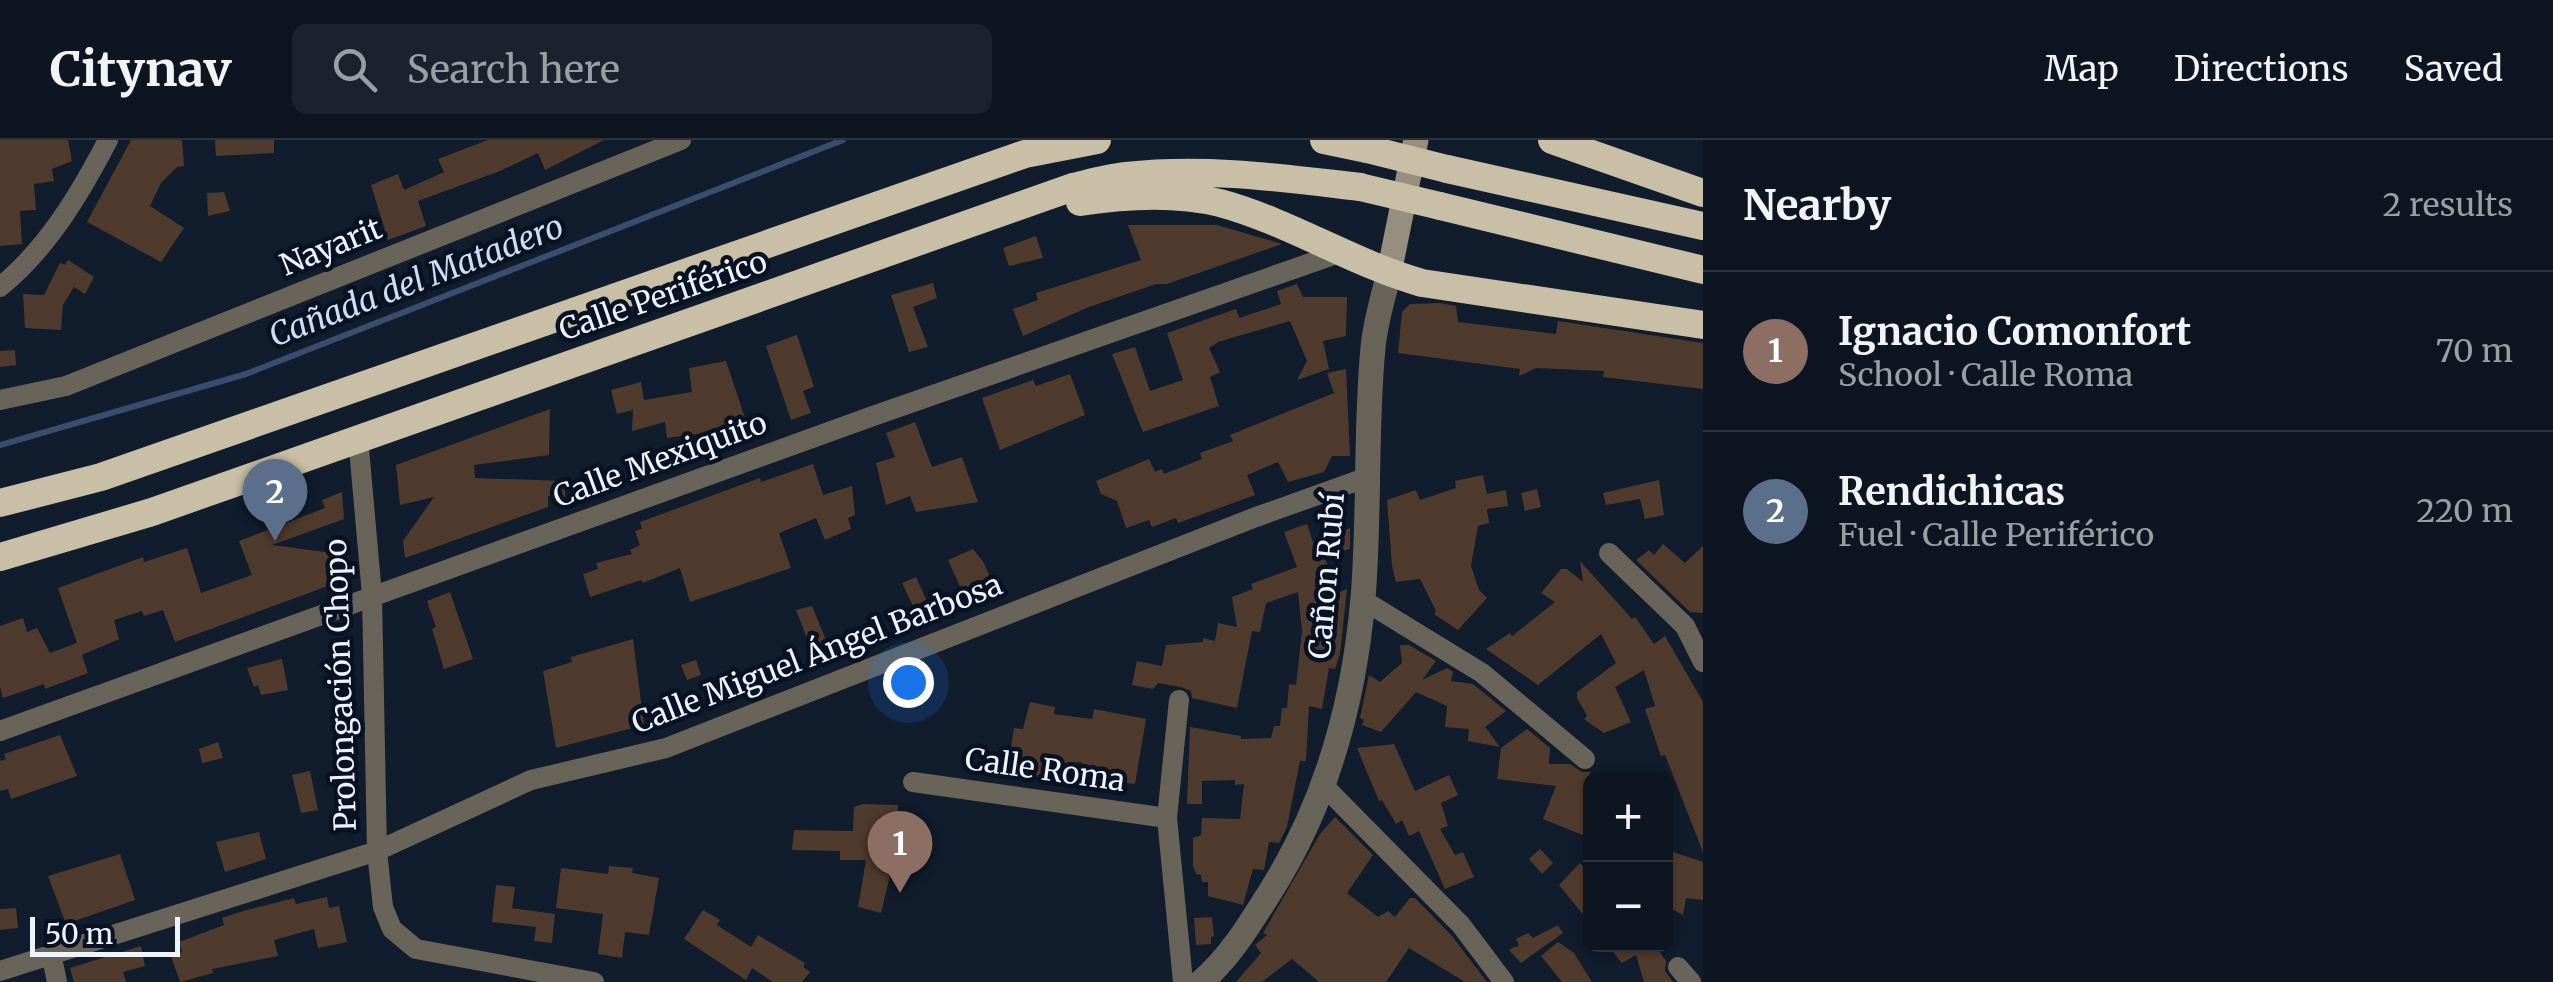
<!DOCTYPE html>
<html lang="en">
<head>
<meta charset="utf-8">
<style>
  body { margin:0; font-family:Merriweather,serif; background:#1b222e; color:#f1f3f6 }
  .controls { position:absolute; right:30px; bottom:30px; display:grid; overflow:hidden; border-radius:15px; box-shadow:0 2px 8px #0004 }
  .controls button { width:90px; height:90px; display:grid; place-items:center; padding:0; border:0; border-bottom:2px solid #2d343f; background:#0d1521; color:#f1f3f6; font:50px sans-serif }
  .scale { position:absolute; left:30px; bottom:25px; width:150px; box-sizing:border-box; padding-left:10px; border:5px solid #edf4fe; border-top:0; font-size:28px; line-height:35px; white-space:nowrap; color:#edf4fe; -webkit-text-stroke:8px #081222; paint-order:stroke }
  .you { position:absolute; left:908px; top:542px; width:35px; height:35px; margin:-25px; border:8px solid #fff; border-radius:50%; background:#1a73e8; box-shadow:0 0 0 15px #1a73e833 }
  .badge { display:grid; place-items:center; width:65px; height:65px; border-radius:50%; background:#b45309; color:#fff; font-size:32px; font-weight:700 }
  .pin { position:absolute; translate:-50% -82px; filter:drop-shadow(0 2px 5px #0008) }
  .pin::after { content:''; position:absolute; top:52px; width:35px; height:30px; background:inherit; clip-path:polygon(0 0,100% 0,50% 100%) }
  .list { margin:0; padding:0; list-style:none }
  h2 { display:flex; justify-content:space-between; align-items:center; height:130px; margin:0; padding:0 40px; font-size:42px }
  h2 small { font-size:32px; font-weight:400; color:#9a9fa5 }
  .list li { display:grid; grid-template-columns:65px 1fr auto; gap:30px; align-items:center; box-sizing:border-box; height:160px; padding:0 40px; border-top:2px solid #2d343f }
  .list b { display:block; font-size:38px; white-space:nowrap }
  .list p { margin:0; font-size:32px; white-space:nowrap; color:#9a9fa5 }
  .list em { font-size:32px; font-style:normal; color:#9a9fa5 }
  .icon { flex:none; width:55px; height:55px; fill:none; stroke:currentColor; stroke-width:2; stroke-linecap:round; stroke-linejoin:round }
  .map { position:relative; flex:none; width:1703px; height:842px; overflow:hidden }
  header { display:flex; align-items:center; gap:60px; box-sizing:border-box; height:140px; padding:0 50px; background:#0d1521; border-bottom:2px solid #2d343f }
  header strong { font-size:48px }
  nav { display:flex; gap:55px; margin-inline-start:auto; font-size:35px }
  .search { width:700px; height:90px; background:#1b222e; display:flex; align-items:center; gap:25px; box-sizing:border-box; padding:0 35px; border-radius:15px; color:#9a9fa5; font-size:38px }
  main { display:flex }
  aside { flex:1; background:#0d1521 }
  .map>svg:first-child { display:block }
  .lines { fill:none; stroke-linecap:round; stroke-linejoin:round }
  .stream { stroke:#3c4c6c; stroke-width:6 }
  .building { fill:#4f3b2d }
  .minor { stroke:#69645a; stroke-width:20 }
  .tertiary { stroke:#69645a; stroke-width:25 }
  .secondary { stroke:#968e7e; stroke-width:25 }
  .trunk { stroke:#c9bea6; stroke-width:28 }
  .trunk-bridge { stroke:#c9bea6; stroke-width:28 }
  .labels { text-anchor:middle; stroke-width:9; stroke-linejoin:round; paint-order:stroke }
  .street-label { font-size:30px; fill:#edf4fe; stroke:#081222 }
  .water-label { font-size:32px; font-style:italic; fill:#d0dcf4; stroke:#081222 }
</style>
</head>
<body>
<header>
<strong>Citynav</strong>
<div class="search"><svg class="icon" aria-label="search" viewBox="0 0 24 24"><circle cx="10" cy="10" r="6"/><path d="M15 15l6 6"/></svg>Search here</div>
<nav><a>Map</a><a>Directions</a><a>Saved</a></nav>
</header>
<main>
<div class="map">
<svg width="1703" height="842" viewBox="0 0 1703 842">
  <rect width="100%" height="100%" fill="#111c2c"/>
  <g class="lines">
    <path class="stream" d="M0,305L246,234L843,0"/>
  </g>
  <path class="building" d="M0,0H68L72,21L52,29L54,41L34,44L36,70L20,71L22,104L0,106Z
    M131,0H182L184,26L177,27L161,43L150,66L184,88L161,122L87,82Z
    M215,0H274V13L216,16Z
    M488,0H604L545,30L538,13L500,31L418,61L426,86L388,100L371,45L398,34L404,50L444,32L438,19Z
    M224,52L230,71L208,76L207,53Z
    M1128,85H1217L1282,104L1167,144H1156L1089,167L1023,196L1013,169L1038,160L1036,153L1141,120Z
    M1036,96L1043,118L1009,126L1003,108Z
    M68,120L94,137L85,154L74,147L63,165L61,190L25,188L23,154L44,155L60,123L65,125Z
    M933,143L937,158L913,167L928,207L909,212L891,155Z
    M1297,144L1303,157H1347L1346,196L1323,201L1329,229L1297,240L1307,221L1290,181L1218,202L1209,208L1220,232L1210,237L1219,266L1143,292L1112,214L1135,207L1150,251L1183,240L1167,193L1236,169L1239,178L1281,164L1277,151Z
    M1440,163L1456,166L1458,182L1556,194L1558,181L1703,203V249L1603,237L1604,231L1536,228L1519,236L1520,229L1398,213L1402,172L1410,164Z
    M797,195L814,247L803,251L811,273L791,280L766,206Z
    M15,210L16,225L0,227V211Z
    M726,221L748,287L667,298L665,282L632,291L633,270L617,274L611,250L641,242L644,260L692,252L689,228Z
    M1346,229L1350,316H1332L1324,332L1288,342L1278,322L1247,335L1255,355L1178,383L1176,378L1152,387L1149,380L1126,388L1117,361L1101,354L1096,341L1149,319L1155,332L1162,329L1164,334L1202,319L1200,313L1233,301L1230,295L1334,253L1327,233Z
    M1070,234L1085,275L1000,310L982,258L1033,240L1036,246Z
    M550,269L549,315L474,325L475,338L565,341V357L548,356V367L405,418L403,401L434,357L400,365L396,325Z
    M915,282L932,327L962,317L978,362L916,372L910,356L886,365L876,323L895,317L886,293Z
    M813,324L823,355L852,346L855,375L848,378L851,389L825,400L816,378L779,393L791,428L690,462L680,428L643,443L641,440L590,457L583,434L598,429L596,423L632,414L630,410L640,405L635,391L642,389L640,382L760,338L761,342Z
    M1483,335L1487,354L1506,350L1508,366L1487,369L1489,383L1478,386L1471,426L1479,450L1487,458L1458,490L1434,474L1436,471L1420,439L1396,442L1392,426L1387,360L1416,350L1420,360L1456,348L1455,341Z
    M1659,340L1664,375L1645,379L1640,359L1606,365L1603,353Z
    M1537,349L1541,367L1525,371L1521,353Z
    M342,352L344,379L272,405L348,415L350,438L175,502L163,470L144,476L142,471L114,480L119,499L82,515L88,533L45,549L44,544L3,558L0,547V486L23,478L27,492L37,488L50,513L77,503L58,448L143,417L144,422L187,408L201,453L252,435L239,401L325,368L322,360Z
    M1307,384L1313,402L1350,388V409L1324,416L1338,453L1347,449L1340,514L1335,529L1329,528L1322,569L1309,566L1306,621H1300L1287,687L1279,703L1269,702L1264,730L1253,729L1243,765L1208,756V742H1202L1201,735L1196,734L1193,726V698L1201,695L1202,678L1240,679L1244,644L1235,645V640L1202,641V664H1187L1190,587L1241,596V599L1271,598L1274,586H1280L1282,568H1287L1289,544L1296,545L1302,491L1298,452L1266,463L1260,492L1252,491L1237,568L1192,558L1191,551L1181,547L1158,543L1153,549L1132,545L1137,521L1162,526L1166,505L1203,502V498L1215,501L1218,483L1237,487L1232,457L1253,449L1251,444L1297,427L1284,392Z
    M1663,404L1685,423L1703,406V473L1690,472L1636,420L1649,410L1654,415Z
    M973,409L984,423L996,452L968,464L948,420Z
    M1580,421L1632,479L1635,477L1654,504L1665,496L1703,562V712L1665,615L1661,616L1645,569L1655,566L1644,530L1615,547L1631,582L1604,593L1584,579L1587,576L1577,558V552L1616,523L1601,494L1538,545L1486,509L1510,493L1512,496L1555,462L1541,453L1561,429H1567L1583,442Z
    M916,437L928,464L915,470L902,443Z
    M450,452L473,519L444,529L432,489L436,487L427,461Z
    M812,466L830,510L814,516L796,470Z
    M633,499L644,585L556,608L543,531L572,522L571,517Z
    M1400,505H1409L1436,521L1422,540L1447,528L1453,532L1451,541L1473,544L1506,571L1485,587L1500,607L1468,601L1469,589L1445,587L1447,566L1416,552L1381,592L1362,585L1364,580L1360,578L1369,535L1380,542L1402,523Z
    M282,519L288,550L261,555L258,545L254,547L247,528Z
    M696,520L701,535L687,540L681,525Z
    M1030,562L1055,567L1054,574L1092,579L1094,569L1146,579L1135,644L1079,637L1082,622L1048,625L1045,639L1016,634L1021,609L1011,608L1014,588L1023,589Z
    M1527,589L1550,608L1549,624H1570L1582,632H1590V698L1543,679L1556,646L1497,639L1501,608Z
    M60,595L77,636L11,659L8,649L0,651V621L6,619L4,614Z
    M218,602L223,618L202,623L199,609Z
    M1394,604L1415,651L1449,635L1458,655L1441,663L1448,686L1440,689L1455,715L1463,712L1474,737L1445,749L1419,691L1409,696L1402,680L1396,684L1382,660L1379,661L1357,608Z
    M310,631L318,670L301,673L292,635Z
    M863,664L898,665V690H892L893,723L881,773L858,767L866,720H840V711L792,710L794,690L853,691L854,667Z
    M1335,677L1373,715L1347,753L1378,777L1388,771L1395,777L1410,758H1415L1452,796L1487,842H1465L1409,808L1386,842H1319L1292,819L1262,842H1236L1261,813L1255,805L1267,795L1263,793L1320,694Z
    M259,692L266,719L225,732L216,702Z
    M1540,709L1553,723L1542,734L1529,719Z
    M1673,712L1703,722V760L1686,758L1683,775L1666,766V720L1670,721Z
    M120,714L135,760L66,784L48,736Z
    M1580,723L1590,733V783L1559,745Z
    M609,726L633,728L632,733L659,738L649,795L625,792L622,818L598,814L603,774L556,768L561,728L608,734Z
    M496,745L515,747L512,768L555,774L552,803L534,801L536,787L492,782Z
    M327,757L329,768L339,766L347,802L318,808L314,789L274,800L278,816L212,829L213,833L180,842L171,816L182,812L179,802L224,785L222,778L243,771L294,758L296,764Z
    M16,768L18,788L0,790V769Z
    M703,770L720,780L717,785L751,807L758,795L805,823L803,827L810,832L802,842H773L752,828L746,840L684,799Z
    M1212,777L1214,796L1211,797V804L1196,805L1194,778Z
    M1558,785L1563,793L1521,823L1509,810L1519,805L1516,799L1528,793L1533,798Z
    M1558,802L1574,813L1592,842H1562L1541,816Z
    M1606,804H1654L1666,821L1665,831L1673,842H1644L1636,815L1622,823Z
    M141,806L145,826L123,832L126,842H74L70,828Z"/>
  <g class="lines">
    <path class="minor" d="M0,147C47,109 80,54 108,0
      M0,260L66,246L681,0
      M358,297L372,455L377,711L383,767L392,789L416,809L594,842
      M1609,413L1685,486L1703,522
      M1363,460L1482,533L1585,619
      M1179,560L1167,678L1183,842
      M0,591L873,276L1342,112
      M913,642L1167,678
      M1325,647L1461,785L1504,842
      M51,813L57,842
      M1678,827L1691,842
      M0,831L377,711L531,640L666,608L1256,377L1368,337"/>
    <path class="tertiary" d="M1201,842C1230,817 1250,784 1270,752C1326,664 1354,562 1363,458C1370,375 1365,291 1373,208C1375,183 1383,158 1389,133"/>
    <path class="secondary" d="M1389,133L1416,0"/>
    <path class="trunk" d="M1324,0L1367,9
      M1552,0L1703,53
      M1447,29L1703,86
      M1080,62C1125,55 1175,52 1220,63C1290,82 1352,123 1422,143L1703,185
      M1440,66L1703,130
      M0,363L101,337L1025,14L1097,0
      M0,417L152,372L1073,47C1090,43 1108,38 1126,36C1204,27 1283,38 1360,47"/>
    <path class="trunk-bridge" d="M1367,9L1447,29
      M1360,47L1440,66"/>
  </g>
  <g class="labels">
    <g class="street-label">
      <text transform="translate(331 107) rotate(-22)" y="10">Nayarit</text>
      <text transform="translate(663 156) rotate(-19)" y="10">Calle Periférico</text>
      <text transform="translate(660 320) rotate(-20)" y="10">Calle Mexiquito</text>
      <text transform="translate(1327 436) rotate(-85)" y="10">Cañon Rubí</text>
      <text transform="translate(817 514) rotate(-21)" y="10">Calle Miguel Ángel Barbosa</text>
      <text transform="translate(341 545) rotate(-92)" y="10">Prolongación Chopo</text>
      <text transform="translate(1045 630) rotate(8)" y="10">Calle Roma</text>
    </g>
    <g class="water-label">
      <text transform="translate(416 141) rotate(-21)" y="11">Cañada del Matadero</text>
    </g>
  </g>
</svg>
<div class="controls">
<button>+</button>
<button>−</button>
</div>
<div class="scale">50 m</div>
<div class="you"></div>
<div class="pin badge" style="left:900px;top:753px;background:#8d6e63">1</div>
<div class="pin badge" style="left:275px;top:401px;background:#5c6f8a">2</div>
</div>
<aside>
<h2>Nearby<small>2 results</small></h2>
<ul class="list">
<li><span class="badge" style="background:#8d6e63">1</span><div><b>Ignacio Comonfort</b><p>School · Calle Roma</p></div><em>70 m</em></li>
<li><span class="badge" style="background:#5c6f8a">2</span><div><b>Rendichicas</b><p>Fuel · Calle Periférico</p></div><em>220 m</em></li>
</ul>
</aside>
</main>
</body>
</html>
